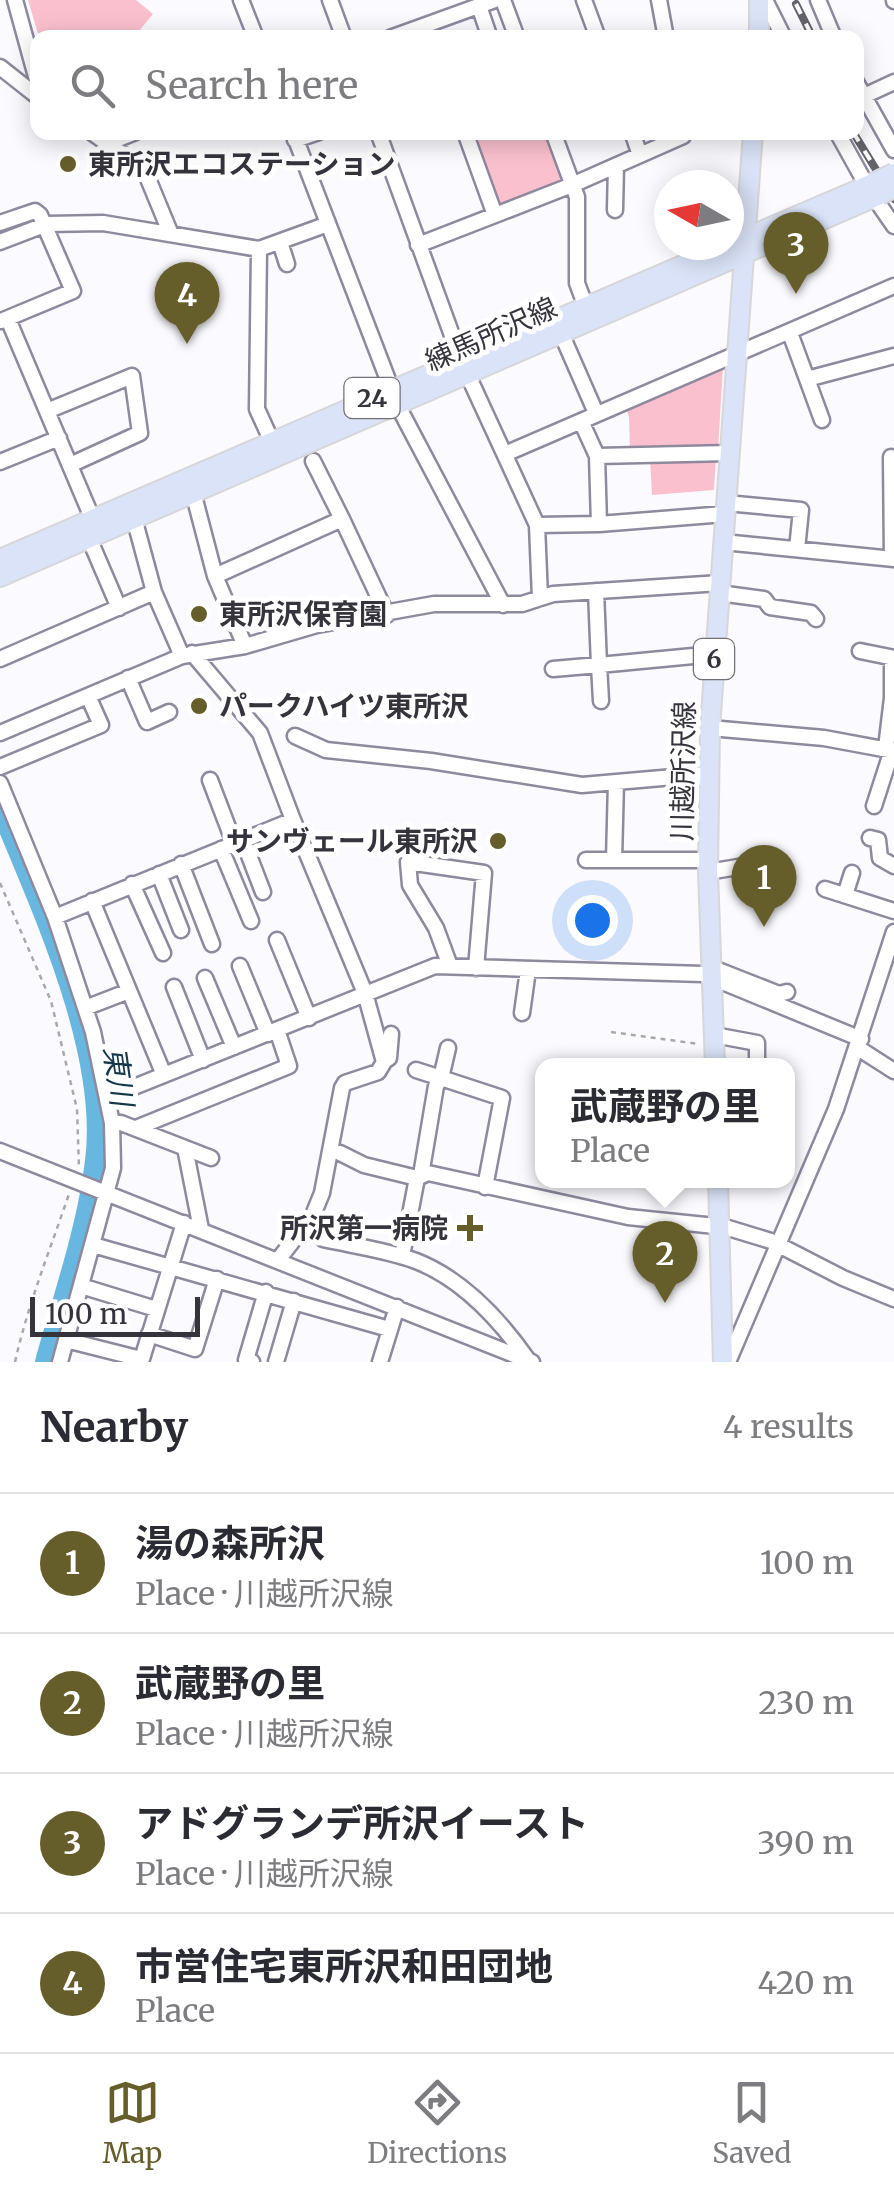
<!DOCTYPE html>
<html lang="en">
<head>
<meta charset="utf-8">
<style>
  body { margin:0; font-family:Merriweather,"Noto Sans JP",serif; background:#f2f2f3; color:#2b2b33 }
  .compass { position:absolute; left:654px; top:170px; width:90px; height:90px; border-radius:50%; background:#fff; box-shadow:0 5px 25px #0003; rotate:279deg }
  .scale { position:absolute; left:30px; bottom:25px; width:170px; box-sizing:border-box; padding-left:10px; border:5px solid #35333c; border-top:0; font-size:28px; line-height:35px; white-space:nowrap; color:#35333c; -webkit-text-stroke:8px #fff; paint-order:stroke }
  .you { position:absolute; left:592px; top:920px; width:35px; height:35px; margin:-25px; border:8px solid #fff; border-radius:50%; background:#1a73e8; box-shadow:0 0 0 15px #1a73e833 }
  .badge { display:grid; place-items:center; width:65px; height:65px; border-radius:50%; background:#655e2a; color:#fff; font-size:32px; font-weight:700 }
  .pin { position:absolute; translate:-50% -82px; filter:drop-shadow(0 2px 5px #0008) }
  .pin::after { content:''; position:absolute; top:52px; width:35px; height:30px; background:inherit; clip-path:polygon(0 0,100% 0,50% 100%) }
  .popup { position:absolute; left:535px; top:1058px; width:260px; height:130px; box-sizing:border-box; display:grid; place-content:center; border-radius:20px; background:#fff; filter:drop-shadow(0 2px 8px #0005); font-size:32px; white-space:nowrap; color:#7c7c81 }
  .popup b { font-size:38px; color:#2b2b33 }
  .popup::after { content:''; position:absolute; left:50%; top:100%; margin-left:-20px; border:20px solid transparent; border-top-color:#fff }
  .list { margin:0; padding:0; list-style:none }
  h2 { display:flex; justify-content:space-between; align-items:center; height:130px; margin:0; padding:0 40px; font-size:42px }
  h2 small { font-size:32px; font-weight:400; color:#7c7c81 }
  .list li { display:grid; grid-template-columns:65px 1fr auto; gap:30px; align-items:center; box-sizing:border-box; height:140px; padding:0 40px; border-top:2px solid #e1e1e2 }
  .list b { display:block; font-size:38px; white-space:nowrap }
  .list p { margin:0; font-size:32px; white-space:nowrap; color:#7c7c81 }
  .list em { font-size:32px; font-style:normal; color:#7c7c81 }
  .icon { flex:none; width:55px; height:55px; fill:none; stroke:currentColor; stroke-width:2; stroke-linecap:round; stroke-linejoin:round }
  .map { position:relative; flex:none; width:894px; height:1362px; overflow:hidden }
  .search { position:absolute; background:#fff; box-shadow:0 5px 25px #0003; left:30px; right:30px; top:30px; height:110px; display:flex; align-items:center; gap:25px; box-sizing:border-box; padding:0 35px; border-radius:20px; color:#7c7c81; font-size:38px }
  .sheet { height:690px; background:#fff }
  nav { display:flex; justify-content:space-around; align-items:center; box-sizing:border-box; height:140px; border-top:2px solid #e1e1e2; background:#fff; font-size:28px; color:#7c7c81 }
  nav a { display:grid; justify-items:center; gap:5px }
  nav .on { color:#655e2a }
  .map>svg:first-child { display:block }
  .green { fill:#fbc0ce }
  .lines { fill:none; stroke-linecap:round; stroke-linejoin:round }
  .river { stroke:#68b7e0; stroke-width:20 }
  .minor-casing { stroke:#8f899e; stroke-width:19 }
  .major-casing { stroke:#d7d6d8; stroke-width:22 }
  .path { stroke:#aaa8ae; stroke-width:2.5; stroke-dasharray:5 5; stroke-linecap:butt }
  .minor { stroke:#fff; stroke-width:14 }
  .major { stroke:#dae3f7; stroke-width:18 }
  .rail-casing { stroke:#64626a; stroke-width:8 }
  .rail { stroke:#fff; stroke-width:4; stroke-dasharray:11; stroke-linecap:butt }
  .major-bridge-casing { stroke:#d7d6d8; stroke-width:22; stroke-linecap:butt }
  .major-bridge { stroke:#dae3f7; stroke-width:18 }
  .poi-dot { fill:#655e2a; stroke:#fff; stroke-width:4 }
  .labels { text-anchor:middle; stroke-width:10; stroke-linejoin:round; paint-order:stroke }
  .shield { fill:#fff; stroke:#727076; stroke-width:2.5 }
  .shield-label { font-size:25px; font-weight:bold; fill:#35333c }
  .poi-label { font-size:28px; font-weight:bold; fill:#35333c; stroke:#fff; text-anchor:start }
  .street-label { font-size:28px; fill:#35333c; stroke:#fff }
  .water-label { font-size:30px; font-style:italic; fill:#143849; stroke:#fff }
</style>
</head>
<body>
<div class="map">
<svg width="894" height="1362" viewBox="0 0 894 1362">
  <rect width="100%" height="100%" fill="#fbfafe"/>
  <path class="green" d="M28,0H136L153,14L134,37H39Z
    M475,132L548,133L565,181L498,208L470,135Z
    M723,367L718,450L630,451L629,417L626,408Z
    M716,457L714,490L652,495L650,458Z"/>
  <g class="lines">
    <path class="river" d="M0,808C41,908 109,1052 95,1161C87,1229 63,1296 45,1362"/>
    <defs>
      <path id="minor" d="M15,0L38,84
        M241,0L256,38
        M330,0L344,38
        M503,0L517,38
        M584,0L598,38
        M659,0L666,38
        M765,0L784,38
        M818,0L834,38
        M894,0V1
        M479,6L490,38
        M390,38L495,0
        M0,67L38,97
        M856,82L894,150
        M864,96L894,82
        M91,132L144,169L170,232
        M293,132L398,406L503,605
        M378,132L461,360L537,525L540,598
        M465,132L495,215
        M553,132L577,197V283L586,307
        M632,132L640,155
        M837,132L867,186
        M295,140L319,132
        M108,143L136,132
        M874,197L894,226
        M615,210L616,166
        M0,223L35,211L40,215L73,291L1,321
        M0,242L47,224L103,223L259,249L328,224
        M280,242L287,264
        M418,245L572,185L683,136V132
        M259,249L257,409L272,442
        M8,319L93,520
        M561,333L596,413
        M790,333L807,379L894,356
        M807,379L822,420
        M47,411L132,376L140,433L70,465
        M581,421L597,456L599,524
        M505,454L894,286
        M597,456L729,453
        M891,457L892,559
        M313,461L342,519
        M0,462L59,438
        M193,492L215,576L245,646
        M726,503L801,510L797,549
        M134,518L154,592L182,656
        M537,525L599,524L725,514
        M89,538L119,608
        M723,542L894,559
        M215,576L342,519L387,615
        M596,591L599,665L714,654
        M719,593L764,599L770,607L811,613L816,619
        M860,651L894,658
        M192,653L260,733L293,820L365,993L384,1062L378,1072L345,1083L342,1088L322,1193L313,1215L278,1260
        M0,659L154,592
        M553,669L599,665L601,701
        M128,678L147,722L169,712
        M710,728L824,738L894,751
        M0,733L182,656L245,646L317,625L434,604H522L553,594L720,583
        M295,736L326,750L431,761L582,785L708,774
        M886,748L892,698V658
        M0,767L101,725L88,696
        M210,780L234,843
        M0,783L55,917L93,1032L112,1123L113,1168L60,1362
        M874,806L892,750
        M870,838L878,840L880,858L894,866
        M243,840L263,892
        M221,849L251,921
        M586,860H708
        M614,860L616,782
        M181,864L212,944
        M708,872L750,865L761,869
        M159,874L181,930
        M132,884L163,953
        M825,889L894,911
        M845,895L852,873
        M92,901L164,1075
        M55,917L293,820
        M277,940L309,1018
        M240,966L268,1034
        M450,966L436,928L410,885L408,862L484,873L476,968
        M713,968L779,994L787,992
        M205,978L234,1047
        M174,987L203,1060
        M85,1008L129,991
        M522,1013L528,970
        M714,1035L757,1043V1066
        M858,1048L894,1071
        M384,1061L389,1058L391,1034
        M416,1070L441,1078L448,1048
        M109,1097L435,966L703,974L861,1039
        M112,1123H121L211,1158
        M136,1128L289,1066L277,1030
        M185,1148L201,1229
        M0,1151L532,1362
        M340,1153L364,1165L417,1178L428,1173L628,1217L725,1227L771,1241L843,1278L894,1299
        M421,1175L436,1086L441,1078L502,1098L485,1187
        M323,1239C354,1246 387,1250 416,1261C462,1279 500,1320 528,1360
        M93,1245L389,1329
        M402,1256L417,1178
        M81,1286L156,1309
        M149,1334L195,1349L217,1279
        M66,1340L141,1359
        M141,1362L184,1223
        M252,1362L246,1360L266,1292
        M276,1362L294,1301
        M380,1362L397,1307
        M728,1362L836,1109L894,932"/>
      <path id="major" d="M759,38V0
        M0,559L873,183
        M0,577L880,195
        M715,1066L708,872L710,728L753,132
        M718,1180L723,1362"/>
    </defs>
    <use href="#minor" class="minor-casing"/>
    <use href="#major" class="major-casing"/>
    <path class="path" d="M0,883L51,1001L77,1109L79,1168
      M611,1032L699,1044
      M15,1362C28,1304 50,1250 69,1194"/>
    <use href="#minor" class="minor"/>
    <use href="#major" class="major"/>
    <defs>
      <path id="rail" d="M796,4L813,38
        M853,132L894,199"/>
    </defs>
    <use href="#rail" class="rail-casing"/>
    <use href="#rail" class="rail"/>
    <defs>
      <path id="major-bridge" d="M873,183L894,173
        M880,195L894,188"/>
    </defs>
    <use href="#major-bridge" class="major-bridge-casing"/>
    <use href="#major-bridge" class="major-bridge"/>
  </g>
  <g class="poi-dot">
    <circle cx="68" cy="164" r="10"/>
    <circle cx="199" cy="614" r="10"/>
    <circle cx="199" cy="706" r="10"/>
    <circle cx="498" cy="841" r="10"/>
    <path d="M465 1213h10v10h10v10h-10v10h-10v-10h-10v-10h10z"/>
  </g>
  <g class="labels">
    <g class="shield">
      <rect x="344.5" y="378" width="55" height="40" rx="8"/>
      <rect x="694" y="639" width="40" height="40" rx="8"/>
    </g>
    <g class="shield-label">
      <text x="372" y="407">24</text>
      <text x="714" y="668">6</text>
    </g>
    <g class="poi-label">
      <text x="88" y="174">東所沢エコステーション</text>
      <text x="219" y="624">東所沢保育園</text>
      <text x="219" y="716">パークハイツ東所沢</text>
      <text x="478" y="851" text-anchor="end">サンヴェール東所沢</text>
      <text x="448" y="1238" text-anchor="end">所沢第一病院</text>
    </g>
    <g class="street-label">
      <text transform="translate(491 334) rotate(-24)" y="10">練馬所沢線</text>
      <text transform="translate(683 771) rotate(-89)" y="10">川越所沢線</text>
    </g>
    <g class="water-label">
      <text transform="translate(118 1076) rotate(82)" y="10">東川</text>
    </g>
  </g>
</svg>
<svg class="compass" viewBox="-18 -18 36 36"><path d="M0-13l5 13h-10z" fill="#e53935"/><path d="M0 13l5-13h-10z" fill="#7c7c81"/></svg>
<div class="scale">100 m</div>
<div class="you"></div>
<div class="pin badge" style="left:764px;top:927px">1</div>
<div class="pin badge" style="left:665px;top:1303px">2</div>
<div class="popup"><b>武蔵野の里</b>Place</div>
<div class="pin badge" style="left:796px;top:294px">3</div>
<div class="pin badge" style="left:187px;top:344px">4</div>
<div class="search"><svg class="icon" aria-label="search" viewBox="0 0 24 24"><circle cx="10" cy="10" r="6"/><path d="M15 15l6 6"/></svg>Search here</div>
</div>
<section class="sheet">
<h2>Nearby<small>4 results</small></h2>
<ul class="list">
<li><span class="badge">1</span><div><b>湯の森所沢</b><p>Place · 川越所沢線</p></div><em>100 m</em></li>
<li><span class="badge">2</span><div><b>武蔵野の里</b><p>Place · 川越所沢線</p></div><em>230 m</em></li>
<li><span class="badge">3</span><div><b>アドグランデ所沢イースト</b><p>Place · 川越所沢線</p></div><em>390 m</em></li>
<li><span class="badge">4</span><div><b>市営住宅東所沢和田団地</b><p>Place</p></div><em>420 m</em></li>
</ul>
</section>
<nav>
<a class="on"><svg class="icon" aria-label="map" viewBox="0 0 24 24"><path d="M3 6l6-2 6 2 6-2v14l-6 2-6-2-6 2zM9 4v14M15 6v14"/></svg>Map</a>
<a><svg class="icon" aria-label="directions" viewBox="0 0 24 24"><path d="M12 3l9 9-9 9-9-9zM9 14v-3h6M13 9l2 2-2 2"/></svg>Directions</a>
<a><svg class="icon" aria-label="saved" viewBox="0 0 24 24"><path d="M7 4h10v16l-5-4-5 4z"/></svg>Saved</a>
</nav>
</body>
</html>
